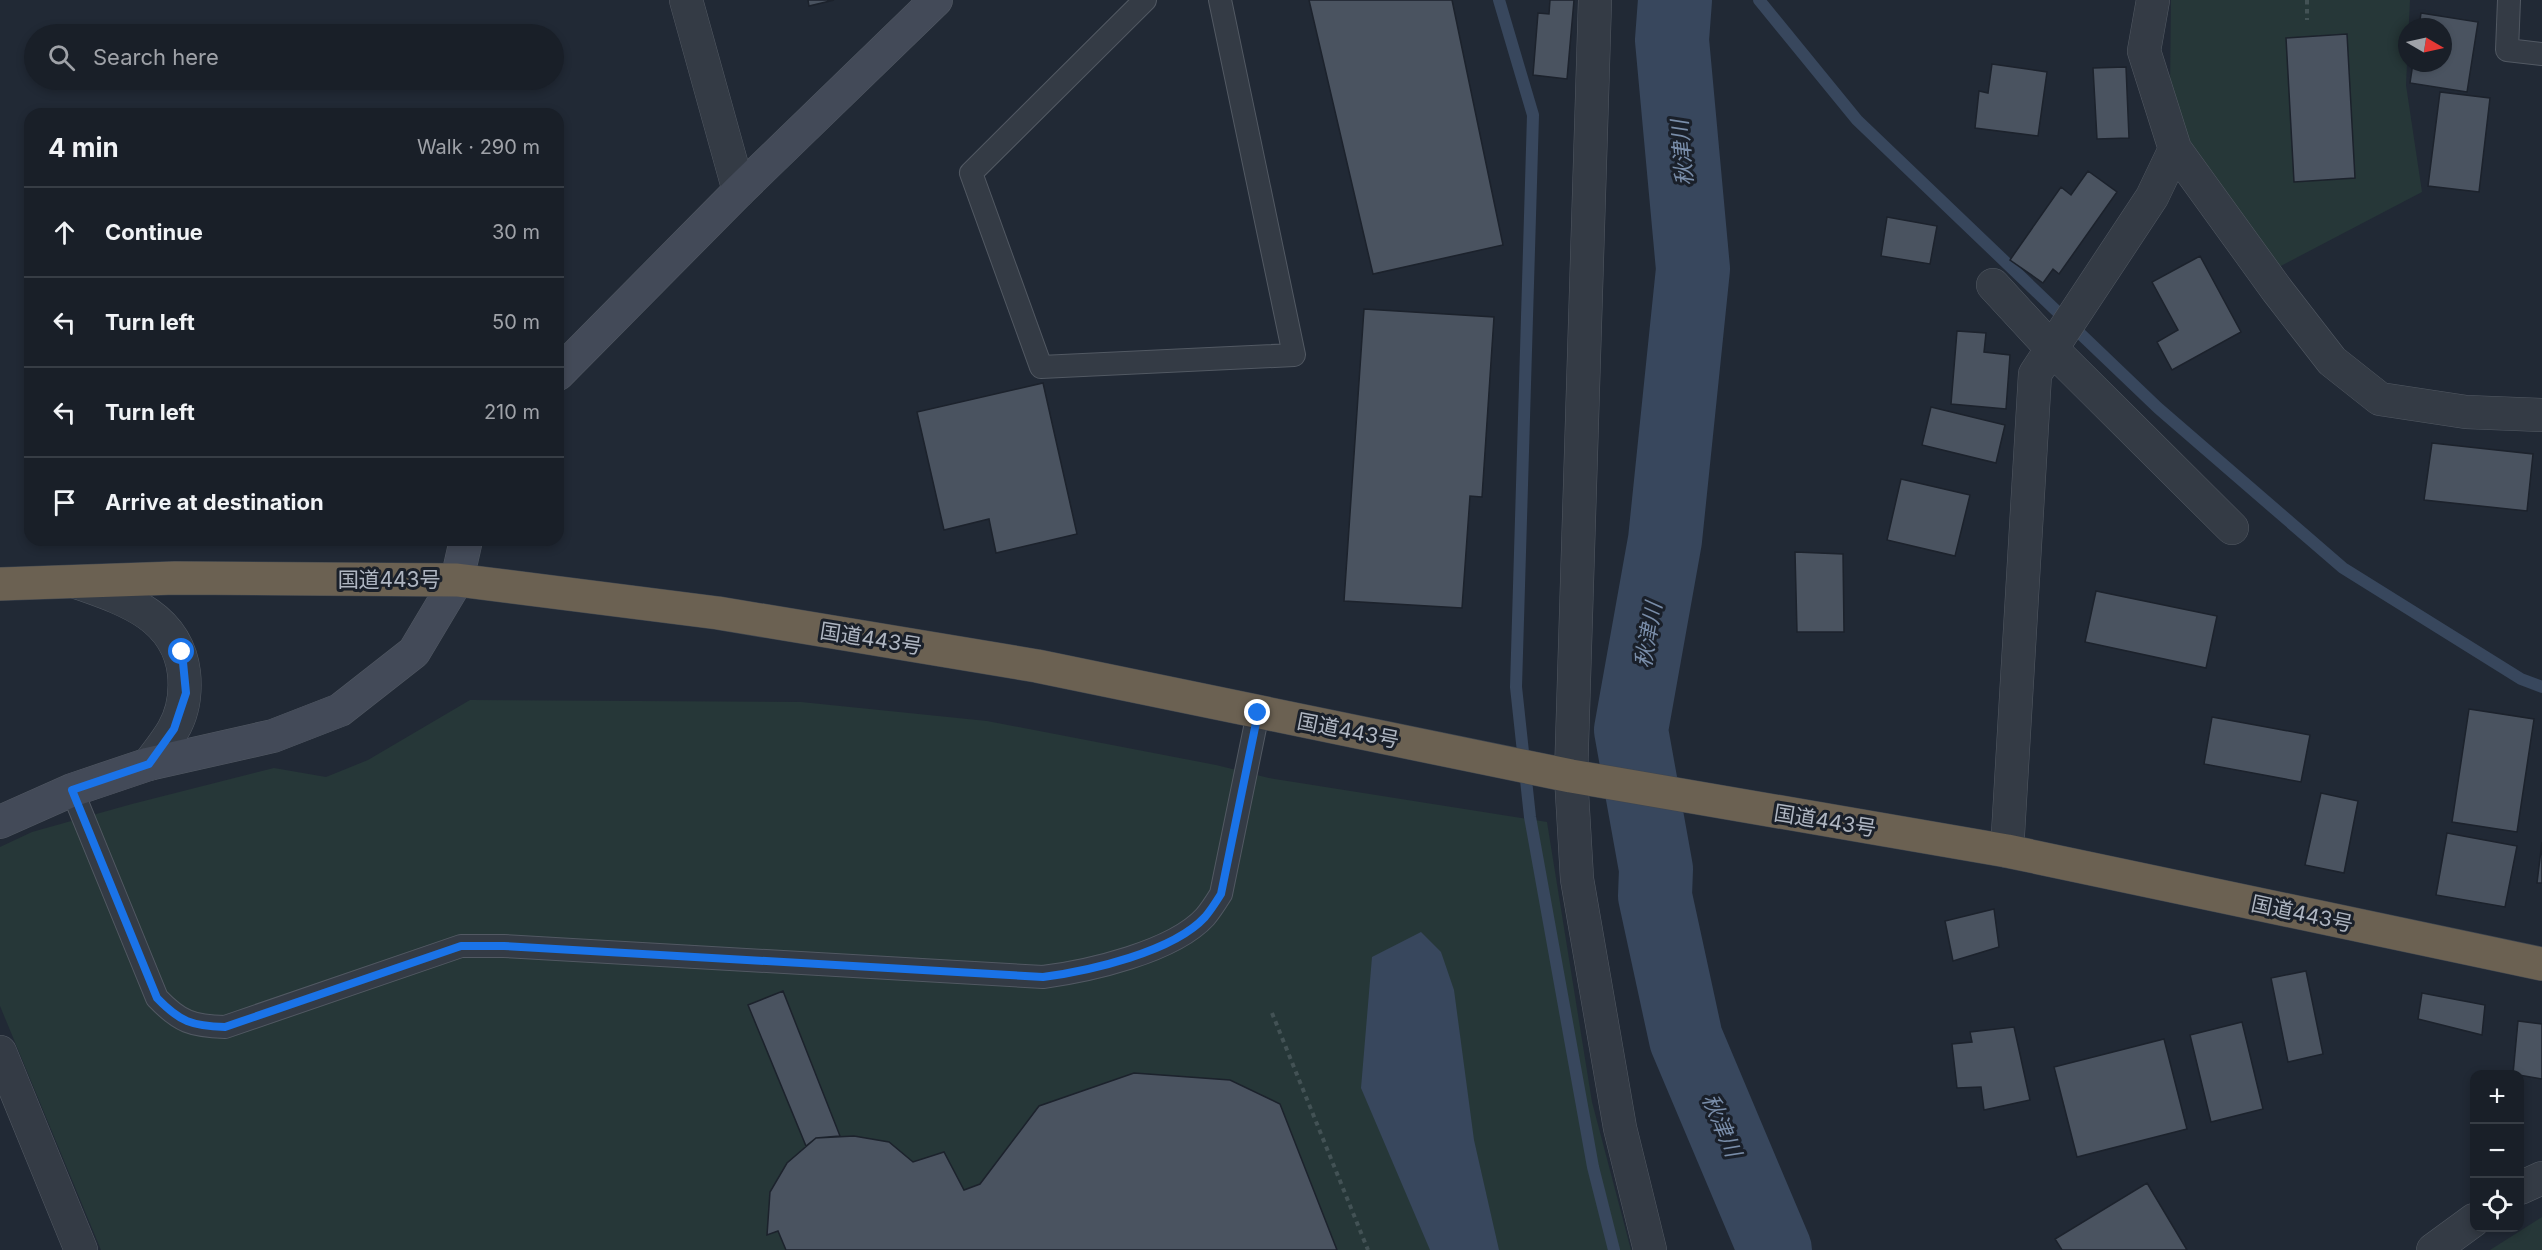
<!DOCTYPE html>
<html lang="en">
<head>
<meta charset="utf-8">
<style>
  body { margin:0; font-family:Inter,"Noto Sans JP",sans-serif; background:#262c34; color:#f1f3f6 }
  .controls { position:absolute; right:18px; bottom:18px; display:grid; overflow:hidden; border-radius:12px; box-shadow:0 3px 9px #0003 }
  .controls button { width:54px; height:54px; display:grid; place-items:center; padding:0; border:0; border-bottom:2px solid #373d45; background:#191f28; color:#f1f3f6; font:30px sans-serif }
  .compass { position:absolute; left:2398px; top:18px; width:54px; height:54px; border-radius:50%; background:#191f28; box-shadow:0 3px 9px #0003; rotate:99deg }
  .stop { position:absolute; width:18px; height:18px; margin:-14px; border:4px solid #1a73e8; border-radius:50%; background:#fff }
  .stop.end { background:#1a73e8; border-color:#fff; box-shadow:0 2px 6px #0008 }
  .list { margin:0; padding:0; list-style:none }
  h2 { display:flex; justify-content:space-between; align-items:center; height:78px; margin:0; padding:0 24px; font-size:26px }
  h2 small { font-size:20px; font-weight:400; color:#9fa2a8 }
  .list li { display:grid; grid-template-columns:39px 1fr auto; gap:18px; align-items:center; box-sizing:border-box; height:90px; padding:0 24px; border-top:2px solid #373d45 }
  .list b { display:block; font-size:22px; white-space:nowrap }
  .list em { font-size:20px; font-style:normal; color:#9fa2a8 }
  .icon { flex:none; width:33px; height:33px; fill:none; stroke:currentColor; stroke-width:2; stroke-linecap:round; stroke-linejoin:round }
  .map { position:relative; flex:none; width:2542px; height:1250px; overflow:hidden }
  .search { position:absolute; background:#191f28; box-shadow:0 3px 9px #0003; left:24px; top:24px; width:540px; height:66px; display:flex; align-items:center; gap:15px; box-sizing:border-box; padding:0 21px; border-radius:33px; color:#9fa2a8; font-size:22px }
  .panel { position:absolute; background:#191f28; box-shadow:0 3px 9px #0003; left:24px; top:108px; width:540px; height:438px; border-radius:18px }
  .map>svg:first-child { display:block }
  .green { fill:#263738 }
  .water { fill:#38475d }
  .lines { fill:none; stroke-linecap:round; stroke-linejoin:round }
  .stream { stroke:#38475d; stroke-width:12 }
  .river { stroke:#38475d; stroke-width:74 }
  .building { fill:#4a5360; stroke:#1c222c; stroke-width:1.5 }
  .lane-casing { stroke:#525963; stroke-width:24 }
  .street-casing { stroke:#525963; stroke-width:34 }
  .secondary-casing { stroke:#525963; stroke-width:34 }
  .highway-casing { stroke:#3f4650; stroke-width:34 }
  .path { stroke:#435255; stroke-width:4; stroke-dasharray:4.5 4.5; stroke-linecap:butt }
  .lane { stroke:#343b45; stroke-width:22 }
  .street { stroke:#343b45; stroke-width:33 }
  .secondary { stroke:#434a58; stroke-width:33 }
  .highway { stroke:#6b6152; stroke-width:33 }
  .route { stroke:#1a73e8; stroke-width:8 }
  .labels { text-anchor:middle; stroke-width:6; stroke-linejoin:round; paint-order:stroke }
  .street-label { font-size:21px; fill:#afb6c2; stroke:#1a202a }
  .water-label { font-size:22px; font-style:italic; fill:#798da9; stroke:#1a202a }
</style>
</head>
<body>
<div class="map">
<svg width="2542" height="1250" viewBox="0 0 2542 1250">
  <rect width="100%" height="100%" fill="#212935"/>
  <path class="green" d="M2171,0H2410L2406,85L2422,192L2273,270L2201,169L2170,92Z
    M470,700L801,702L987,721L1216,765L1269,778L1547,822L1592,1102L1631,1250H101L0,1006V847L32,832L132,804L274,768L326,777L368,760Z
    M2542,1217V1250H2490Z"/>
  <path class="water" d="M1421,932L1441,952L1454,990L1474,1140L1499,1250H1430L1361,1088L1372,957Z"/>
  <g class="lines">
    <path class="stream" d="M1499,0L1533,115L1516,687L1530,817L1593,1167L1614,1250
      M1759,0L1857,120L2158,408L2343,568L2521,679L2542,687"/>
    <path class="river" d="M1675,0L1672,40L1693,269L1665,540L1631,730L1656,869L1655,896L1686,1039L1775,1250"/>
  </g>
  <path class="building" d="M808,0H834L809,6Z
    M1309,0H1452L1503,245L1373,274Z
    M1550,0H1574L1567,79L1533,75L1538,13L1549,14Z
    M2421,13L2478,22L2467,92L2410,83L2413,63H2443V27H2419Z
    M2347,34L2355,178L2294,182L2286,38Z
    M1992,64L2047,72L2038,136L1975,128L1979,91L1988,93Z
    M2126,67L2129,138L2097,139L2093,68Z
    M2440,92L2490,98L2479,192L2428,186Z
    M2088,171L2117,192L2059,274L2053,269L2043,283L2010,260L2061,187L2071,195Z
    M1887,217L1937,226L1930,264L1881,256Z
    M2200,256L2241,332L2172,370L2157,342L2178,330L2152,282Z
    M1364,309L1494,317L1482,497L1470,496L1462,608L1344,601Z
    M1957,331L1986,333L1984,352L2010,355L2006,409L1951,404Z
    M1043,383L1077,534L996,553L989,519L944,530L917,412Z
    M1931,407L2005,425L1996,463L1922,445Z
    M2432,443L2533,454L2527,511L2424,500Z
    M1901,479L1970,495L1955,556L1887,540Z
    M1795,552L1843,554L1844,632H1797Z
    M2096,591L2217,616L2206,668L2085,642Z
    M2469,709L2534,719L2517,832L2452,822Z
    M2212,717L2310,735L2301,782L2204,764Z
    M2321,793L2358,801L2344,873L2305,865Z
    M2447,833L2517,846L2505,907L2436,895Z
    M2542,842V883H2537Z
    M1994,909L1999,947L1953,961L1945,921Z
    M2306,971L2323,1054L2288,1062L2271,978Z
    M783,991L840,1136L816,1138L806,1146L748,1005Z
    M2422,993L2485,1005L2482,1035L2418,1019Z
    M2518,1021L2542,1024V1079L2513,1074Z
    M2242,1022L2263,1109L2211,1122L2190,1035Z
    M2014,1027L2030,1100L1984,1110L1981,1087L1957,1088L1952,1044L1972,1042L1970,1032Z
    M2164,1039L2187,1129L2077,1157L2054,1067Z
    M1134,1073L1230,1080L1280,1104L1337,1250H786L778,1231L767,1235L770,1192L787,1163L816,1138L854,1136L889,1142L913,1162L944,1152L964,1190L980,1184L1039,1106Z
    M2147,1183L2187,1250H2062L2055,1239Z"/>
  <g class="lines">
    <defs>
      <path id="lane" d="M1145,0L971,173L1041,367L1294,355L1220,0
        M2509,0L2507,50L2542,54
        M72,790L157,998C180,1022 192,1026 225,1027L461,946H504L1043,977C1089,971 1173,952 1205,917C1211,910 1216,902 1221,894L1258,713"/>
      <path id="street" d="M686,0L739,191
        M1595,0L1571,776L1577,879L1620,1128L1650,1250
        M2153,0L2144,51L2175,149L2277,290L2332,361L2380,399L2466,412L2542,415
        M1993,285L2052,349L2232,528
        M76,582C124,599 177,615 184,673C186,693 183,713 173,730C166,742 157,753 149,764
        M2007,851L2035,374L2152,197L2175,149
        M0,1052L81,1250
        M2520,1188L2542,1178
        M2433,1250L2474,1220"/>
      <path id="secondary" d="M558,374L739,191L936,0
        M0,822L72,790L149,764L273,736L340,710L414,652L457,580L466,540"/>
      <path id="highway" d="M0,584L175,578L457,580L718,613L1037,666L1571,776L2007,851L2542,964"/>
    </defs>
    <use href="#lane" class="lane-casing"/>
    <use href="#street" class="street-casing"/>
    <use href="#secondary" class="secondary-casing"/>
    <use href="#highway" class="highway-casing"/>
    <path class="path" d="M2307,0V20
      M1272,1013L1368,1250"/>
    <use href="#lane" class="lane"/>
    <use href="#street" class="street"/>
    <use href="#secondary" class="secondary"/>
    <use href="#highway" class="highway"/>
  </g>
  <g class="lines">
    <path class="route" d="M182,652L186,693L174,729L149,764L72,790L157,998C180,1022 192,1026 225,1027L461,946H504L1043,977C1089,971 1173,952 1205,917C1211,910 1216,902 1221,894L1258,713"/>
  </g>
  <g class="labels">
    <g class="street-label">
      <text x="389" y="587">国道443号</text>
      <text transform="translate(871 639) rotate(9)" y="7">国道443号</text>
      <text transform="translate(1348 731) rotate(11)" y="7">国道443号</text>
      <text transform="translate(1825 821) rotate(9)" y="7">国道443号</text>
      <text transform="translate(2302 914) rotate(12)" y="7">国道443号</text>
    </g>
    <g class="water-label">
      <text transform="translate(1682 153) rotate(-95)" y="8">秋津川</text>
      <text transform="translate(1648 635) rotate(-80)" y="8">秋津川</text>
      <text transform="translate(1722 1125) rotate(67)" y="8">秋津川</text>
    </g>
  </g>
</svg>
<div class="controls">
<button>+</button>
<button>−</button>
<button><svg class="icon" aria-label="locate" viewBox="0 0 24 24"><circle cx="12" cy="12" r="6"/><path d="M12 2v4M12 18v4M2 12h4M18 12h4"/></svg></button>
</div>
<svg class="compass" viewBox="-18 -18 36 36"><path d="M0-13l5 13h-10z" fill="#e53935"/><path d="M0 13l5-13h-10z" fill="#9fa2a8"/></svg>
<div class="stop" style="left:182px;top:652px"></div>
<div class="stop end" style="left:1258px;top:713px"></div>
<div class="search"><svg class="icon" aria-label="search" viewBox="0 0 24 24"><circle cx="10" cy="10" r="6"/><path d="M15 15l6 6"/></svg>Search here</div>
<section class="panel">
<h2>4 min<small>Walk · 290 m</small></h2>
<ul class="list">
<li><svg class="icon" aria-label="ahead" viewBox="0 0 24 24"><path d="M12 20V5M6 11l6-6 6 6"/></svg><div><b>Continue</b></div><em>30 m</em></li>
<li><svg class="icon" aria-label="left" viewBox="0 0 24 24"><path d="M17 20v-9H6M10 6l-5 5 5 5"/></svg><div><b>Turn left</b></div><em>50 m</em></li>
<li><svg class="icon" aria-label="left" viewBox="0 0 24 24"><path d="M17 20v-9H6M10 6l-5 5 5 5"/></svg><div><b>Turn left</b></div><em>210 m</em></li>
<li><svg class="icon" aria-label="arrive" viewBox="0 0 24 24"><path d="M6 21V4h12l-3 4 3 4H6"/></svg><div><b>Arrive at destination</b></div></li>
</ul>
</section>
</div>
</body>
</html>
